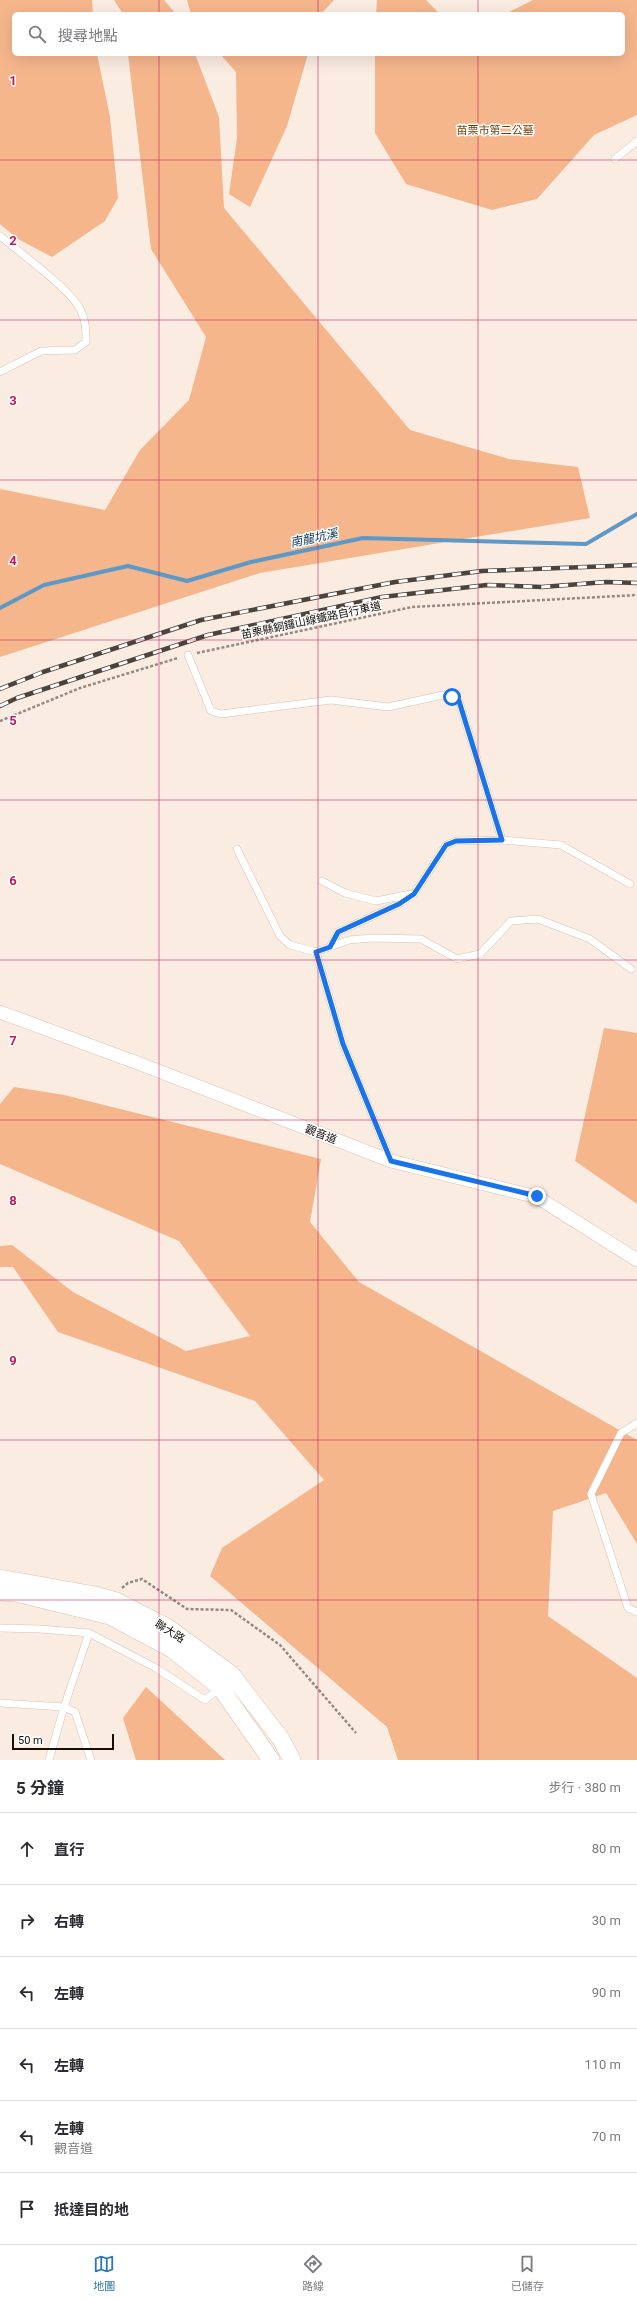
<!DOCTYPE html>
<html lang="zh-TW">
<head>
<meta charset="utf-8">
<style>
  body { margin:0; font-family:Roboto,"Noto Sans TC",sans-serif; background:#f2f2f3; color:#2b2b33 }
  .scale { position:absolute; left:12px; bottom:10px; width:102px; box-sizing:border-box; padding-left:4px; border:2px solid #160e09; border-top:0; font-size:11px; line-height:14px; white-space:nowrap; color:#160e09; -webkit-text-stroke:3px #fff; paint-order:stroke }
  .stop { position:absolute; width:12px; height:12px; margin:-9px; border:3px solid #1a73e8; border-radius:50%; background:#fff }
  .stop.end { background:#1a73e8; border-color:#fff; box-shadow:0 1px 4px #0008 }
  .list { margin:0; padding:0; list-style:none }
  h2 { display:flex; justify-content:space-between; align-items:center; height:52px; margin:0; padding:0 16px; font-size:17px }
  h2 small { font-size:13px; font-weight:400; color:#7c7c81 }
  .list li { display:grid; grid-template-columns:26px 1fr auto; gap:12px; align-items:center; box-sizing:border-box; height:72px; padding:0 16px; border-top:1px solid #e1e1e2 }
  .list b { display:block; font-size:15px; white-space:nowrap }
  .list p { margin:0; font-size:13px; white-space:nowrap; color:#7c7c81 }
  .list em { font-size:13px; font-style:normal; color:#7c7c81 }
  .icon { flex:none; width:22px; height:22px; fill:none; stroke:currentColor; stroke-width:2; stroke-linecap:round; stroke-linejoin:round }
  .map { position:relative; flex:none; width:637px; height:1760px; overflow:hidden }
  .search { position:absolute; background:#fff; box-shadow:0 4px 16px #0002; left:12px; right:12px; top:12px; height:44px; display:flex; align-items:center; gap:10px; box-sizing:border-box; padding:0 14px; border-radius:6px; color:#7c7c81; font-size:15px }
  .sheet { height:484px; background:#fff }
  nav { display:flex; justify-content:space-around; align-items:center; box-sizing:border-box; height:56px; border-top:1px solid #e1e1e2; background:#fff; font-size:11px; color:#7c7c81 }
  nav a { display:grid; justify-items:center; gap:2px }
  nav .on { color:#3078ac }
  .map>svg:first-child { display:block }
  .green { fill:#f5b68c }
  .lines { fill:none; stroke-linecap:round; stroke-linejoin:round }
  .stream { stroke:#5c98c8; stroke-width:4 }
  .service-casing { stroke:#dac2b2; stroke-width:8 }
  .minor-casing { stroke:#dac2b2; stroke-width:14 }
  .tertiary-casing { stroke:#dac2b2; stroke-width:18 }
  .path { stroke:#948881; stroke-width:2.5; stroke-dasharray:3 2; stroke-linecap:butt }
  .service { stroke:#fff; stroke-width:7 }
  .minor { stroke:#fff; stroke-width:13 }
  .tertiary { stroke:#fff; stroke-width:17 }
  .rail-casing { stroke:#4d433d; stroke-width:4.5 }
  .rail { stroke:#fff; stroke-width:3; stroke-dasharray:9; stroke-linecap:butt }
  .route { stroke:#1a73e8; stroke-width:5 }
  .grid { fill:none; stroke:#c2185b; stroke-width:1; stroke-opacity:0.55 }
  .labels { text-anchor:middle; stroke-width:3; stroke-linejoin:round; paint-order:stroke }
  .park-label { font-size:11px; fill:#773c08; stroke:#fff }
  .street-label { font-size:11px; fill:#160e09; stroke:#fff }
  .water-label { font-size:12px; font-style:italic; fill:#002f4f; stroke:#fff }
  .grid-label { font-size:13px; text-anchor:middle; font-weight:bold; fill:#c2185b; stroke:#fff; stroke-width:3; stroke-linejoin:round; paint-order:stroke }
</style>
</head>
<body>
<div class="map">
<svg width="637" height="1760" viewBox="0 0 637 1760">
  <rect width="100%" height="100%" fill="#fbece2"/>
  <path class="green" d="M0,0H92L93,14H14V54H97L110,117L118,198L105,221L52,257L18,239L0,224Z
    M114,0H164L176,14H123Z
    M187,0H334L321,14H191Z
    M377,0H426L440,14H376Z
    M533,0H637V115L594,135L537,199L492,210L406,184L375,133V54H623V14H505Z
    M128,54H195L219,117L224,208L410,430L509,459L578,467L590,518L260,573L0,657V489L105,510L140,450L189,400L206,337L151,249Z
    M220,54H308L287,126L250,207L229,194L237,138L236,72Z
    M604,1028L637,1033V1204L575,1161Z
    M14,1087L64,1095L321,1159L310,1222L359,1282L637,1440V1544L606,1493L553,1511L548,1616L637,1678V1760H398L387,1727L210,1576L222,1548L324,1480L255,1401L58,1332L13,1267H0V1246L12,1245L73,1292L186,1351L250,1336L179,1241L0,1164V1104Z
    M146,1687L225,1760H136L123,1718Z"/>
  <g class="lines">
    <path class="stream" d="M0,608L44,585L128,566L187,581L251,562L363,538L586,544L637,514"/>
    <defs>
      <path id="service" d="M615,159L637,141
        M0,236C18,251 71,290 80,309C86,320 86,330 86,342L75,350L41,351L0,372
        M188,655L211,711L221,714L331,700L388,707L443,695L459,701L502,840
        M237,849L280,936L290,945L316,952L349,940L372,938L421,939L457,959L480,954L511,921L538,919L590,939L631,969
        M322,881L345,893L376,901L411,894
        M330,947L338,932L399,904L414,894L446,845L456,841L502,840L561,845L630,884
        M316,952L343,1044L391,1161
        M637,1423L621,1433L591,1494L628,1608L637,1612
        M0,1628L40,1629L89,1633L156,1668L205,1700L220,1688
        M0,1703L64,1707L75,1712L91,1760
        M49,1760L64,1707L89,1633"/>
      <path id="minor" d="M0,1012L143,1065L391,1161L537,1197L637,1260"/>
      <path id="tertiary" d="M0,1578L95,1595L116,1601L167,1627L231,1674L281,1739L292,1760
        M0,1592L16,1593L110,1616L172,1649L220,1687L271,1760"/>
    </defs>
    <use href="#service" class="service-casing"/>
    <use href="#minor" class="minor-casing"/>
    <use href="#tertiary" class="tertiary-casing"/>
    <path class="path" d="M197,653L412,607L637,595
      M0,721L80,688L178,658
      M122,1588L128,1583L142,1579L187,1609L231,1610L280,1645L356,1733"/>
    <use href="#service" class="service"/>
    <use href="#minor" class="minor"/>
    <use href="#tertiary" class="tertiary"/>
    <defs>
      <path id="rail" d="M0,689L43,672L201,620L395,582L482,571L637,565
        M0,706L17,698L208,635L382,597L487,585L542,587L606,582L637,583"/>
    </defs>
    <use href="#rail" class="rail-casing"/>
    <use href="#rail" class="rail"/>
  </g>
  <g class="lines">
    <path class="route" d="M452,697L459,701L502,840L456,841L446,845L414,894L399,904L338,932L330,947L316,952L343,1044L391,1161L537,1196"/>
  </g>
  <path class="grid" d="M159,0V14M318,0V14M478,0V14M159,54V1760M318,54V1760M478,54V1760M0,160H637M0,320H637M0,480H637M0,640H637M0,800H637M0,960H637M0,1120H637M0,1280H637M0,1440H637M0,1600H637"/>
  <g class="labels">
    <g class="park-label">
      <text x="495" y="134">苗栗市第二公墓</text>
    </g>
    <g class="street-label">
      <text transform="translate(311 620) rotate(-12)" y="4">苗栗縣銅鑼山線鐵路自行車道</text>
      <text transform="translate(321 1134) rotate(21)" y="4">觀音道</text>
      <text transform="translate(170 1631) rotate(32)" y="4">聯大路</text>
    </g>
    <g class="water-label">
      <text transform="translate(314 538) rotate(-12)" y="4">南龍坑溪</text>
    </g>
  </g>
  <g class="grid-label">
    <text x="13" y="85">1</text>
    <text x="13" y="245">2</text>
    <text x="13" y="405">3</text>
    <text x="13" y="565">4</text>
    <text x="13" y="725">5</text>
    <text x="13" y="885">6</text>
    <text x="13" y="1045">7</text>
    <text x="13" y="1205">8</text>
    <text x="13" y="1365">9</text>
  </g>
</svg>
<div class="scale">50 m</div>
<div class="stop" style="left:452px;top:697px"></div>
<div class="stop end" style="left:537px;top:1196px"></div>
<div class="search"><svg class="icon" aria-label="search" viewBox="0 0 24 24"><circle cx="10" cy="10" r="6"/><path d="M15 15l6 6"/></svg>搜尋地點</div>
</div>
<section class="sheet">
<h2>5 分鐘<small>步行 · 380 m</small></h2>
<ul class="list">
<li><svg class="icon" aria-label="ahead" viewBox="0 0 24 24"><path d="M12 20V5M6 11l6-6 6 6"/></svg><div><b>直行</b></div><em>80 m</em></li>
<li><svg class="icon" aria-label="right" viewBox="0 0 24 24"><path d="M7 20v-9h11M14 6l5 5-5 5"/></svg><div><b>右轉</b></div><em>30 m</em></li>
<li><svg class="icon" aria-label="left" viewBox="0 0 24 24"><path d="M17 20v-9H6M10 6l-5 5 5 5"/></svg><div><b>左轉</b></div><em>90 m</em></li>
<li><svg class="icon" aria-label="left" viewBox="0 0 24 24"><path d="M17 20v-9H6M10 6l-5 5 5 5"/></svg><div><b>左轉</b></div><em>110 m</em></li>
<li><svg class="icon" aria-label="left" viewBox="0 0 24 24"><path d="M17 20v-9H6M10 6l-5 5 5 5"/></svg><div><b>左轉</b><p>觀音道</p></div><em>70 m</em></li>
<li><svg class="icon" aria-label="arrive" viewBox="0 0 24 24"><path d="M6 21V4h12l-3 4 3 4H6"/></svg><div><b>抵達目的地</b></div></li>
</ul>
</section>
<nav>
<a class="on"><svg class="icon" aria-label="map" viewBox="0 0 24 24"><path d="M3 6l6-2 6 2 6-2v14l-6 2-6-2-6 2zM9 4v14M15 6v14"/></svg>地圖</a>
<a><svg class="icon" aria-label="directions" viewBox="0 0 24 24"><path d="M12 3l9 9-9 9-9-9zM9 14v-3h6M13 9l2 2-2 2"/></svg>路線</a>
<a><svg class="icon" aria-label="saved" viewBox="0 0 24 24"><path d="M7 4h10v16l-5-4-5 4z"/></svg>已儲存</a>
</nav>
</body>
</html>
